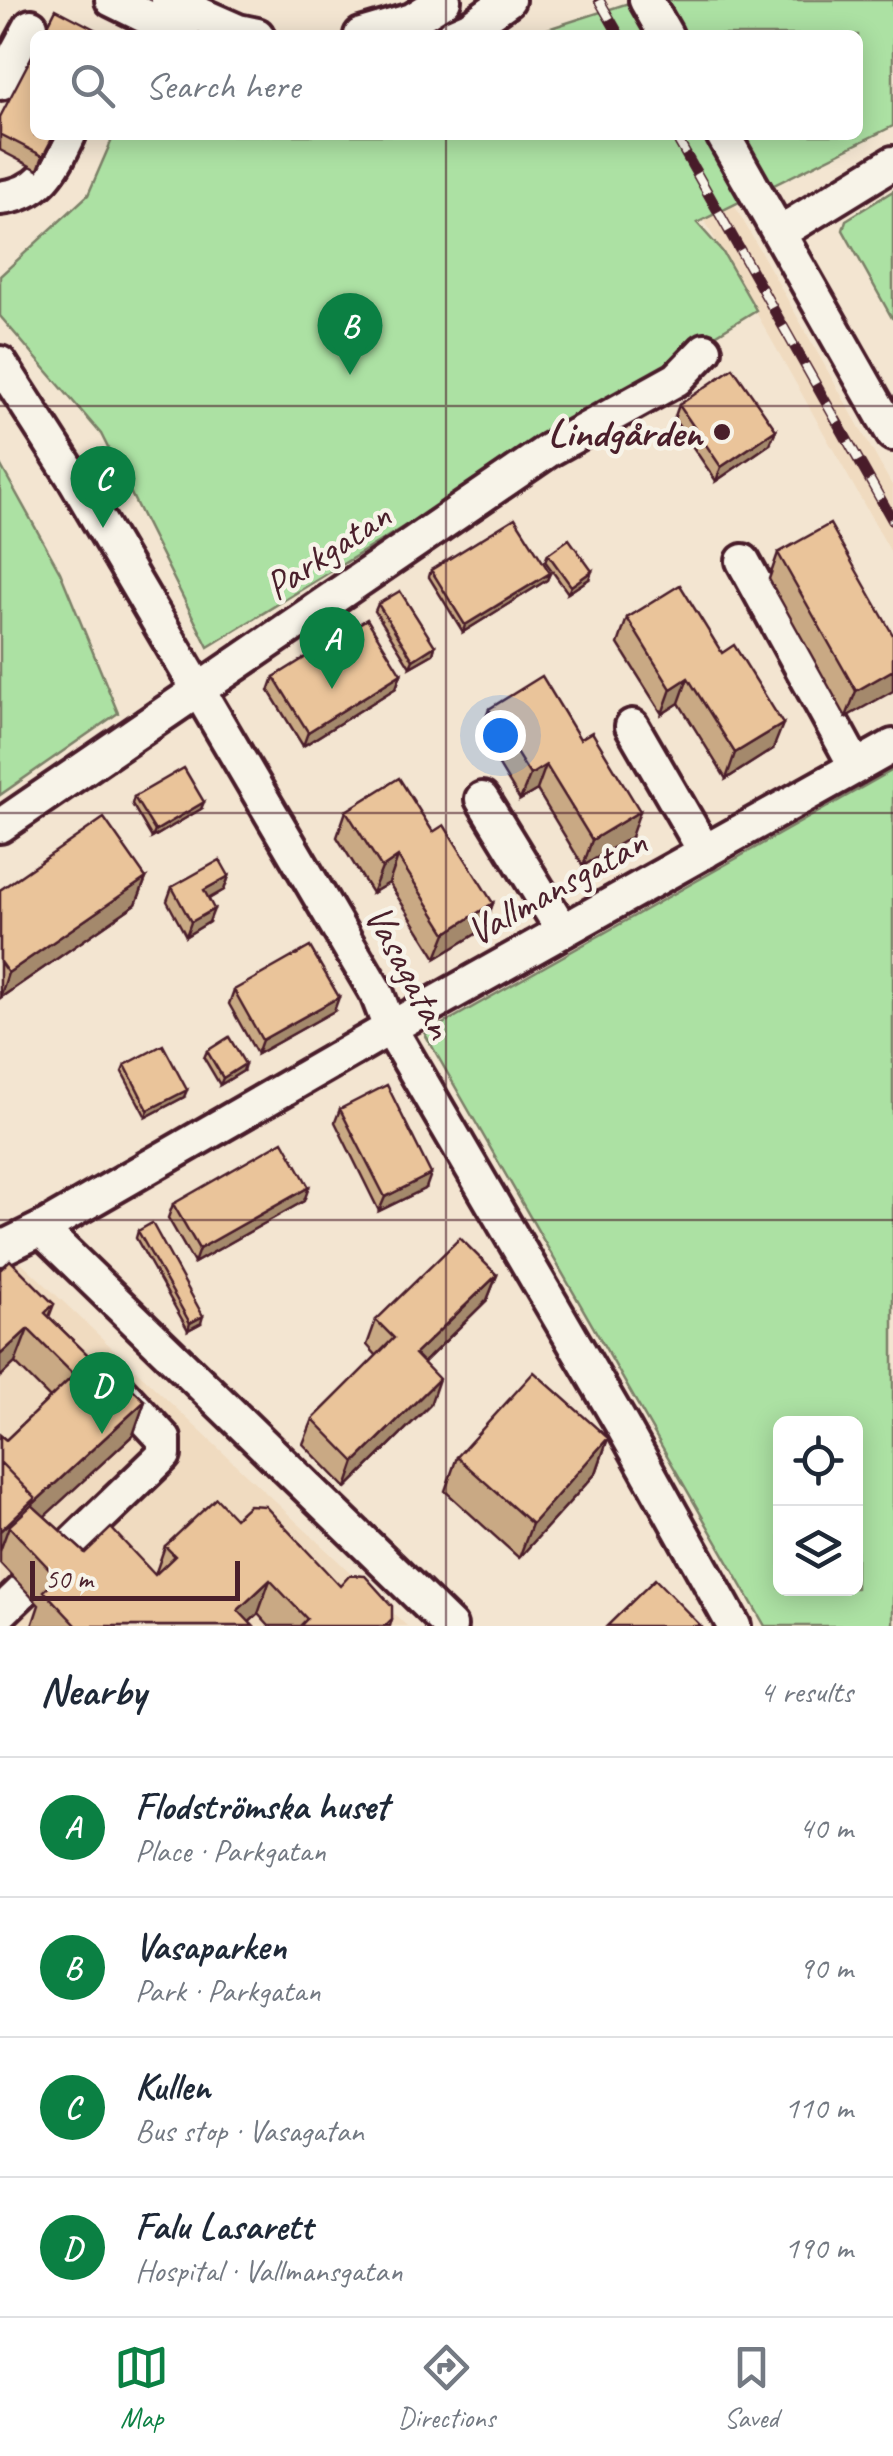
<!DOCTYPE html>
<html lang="en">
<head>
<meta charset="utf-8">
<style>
  body { margin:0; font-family:Caveat,sans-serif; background:#f2f2f3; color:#1f2937 }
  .controls { position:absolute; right:30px; bottom:30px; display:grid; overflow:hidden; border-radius:15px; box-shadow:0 5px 25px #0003 }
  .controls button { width:90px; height:90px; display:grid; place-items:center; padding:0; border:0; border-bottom:2px solid #e0e1e3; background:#fff; color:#1f2937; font:50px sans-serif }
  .scale { position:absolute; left:30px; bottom:25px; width:210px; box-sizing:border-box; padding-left:10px; border:5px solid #4a1f2b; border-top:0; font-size:28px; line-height:35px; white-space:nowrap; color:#4a1f2b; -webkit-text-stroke:8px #f7f3e8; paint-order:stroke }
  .you { position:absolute; left:500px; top:735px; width:35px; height:35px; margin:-25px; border:8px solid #fff; border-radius:50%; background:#1a73e8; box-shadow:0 0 0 15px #1a73e833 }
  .badge { display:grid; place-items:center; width:65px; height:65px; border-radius:50%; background:#0b8043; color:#fff; font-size:32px; font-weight:700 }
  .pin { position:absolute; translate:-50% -82px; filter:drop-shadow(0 2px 5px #0008) }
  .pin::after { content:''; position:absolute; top:52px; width:35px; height:30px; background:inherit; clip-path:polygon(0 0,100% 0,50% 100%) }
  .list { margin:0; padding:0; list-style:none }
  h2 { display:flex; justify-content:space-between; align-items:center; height:130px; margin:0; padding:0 40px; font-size:42px }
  h2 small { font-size:32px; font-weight:400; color:#747a83 }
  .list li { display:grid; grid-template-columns:65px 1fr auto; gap:30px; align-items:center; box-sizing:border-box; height:140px; padding:0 40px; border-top:2px solid #e0e1e3 }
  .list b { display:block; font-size:38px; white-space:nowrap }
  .list p { margin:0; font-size:32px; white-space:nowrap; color:#747a83 }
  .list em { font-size:32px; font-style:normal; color:#747a83 }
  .icon { flex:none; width:55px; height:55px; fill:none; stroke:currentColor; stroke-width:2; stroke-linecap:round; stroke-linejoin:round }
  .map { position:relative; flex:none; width:893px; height:1626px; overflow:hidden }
  .search { position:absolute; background:#fff; box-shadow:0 5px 25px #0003; left:30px; right:30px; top:30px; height:110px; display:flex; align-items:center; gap:25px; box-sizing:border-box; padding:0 35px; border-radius:15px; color:#747a83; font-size:38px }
  .sheet { height:690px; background:#fff }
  nav { display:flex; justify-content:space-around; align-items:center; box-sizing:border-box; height:140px; border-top:2px solid #e0e1e3; background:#fff; font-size:28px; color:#747a83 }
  nav a { display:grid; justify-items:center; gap:5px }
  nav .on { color:#0b8043 }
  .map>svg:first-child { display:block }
  .built { fill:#f0dbc0 }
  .green { fill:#ace1a3; stroke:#7b8067; stroke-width:2.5; fill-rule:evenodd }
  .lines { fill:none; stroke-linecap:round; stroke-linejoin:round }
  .minor-casing { stroke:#4a1f2b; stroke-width:40 }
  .minor { stroke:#f7f3e8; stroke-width:32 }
  .rail-casing { stroke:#4a1f2b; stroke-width:11 }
  .rail { stroke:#f7f3e8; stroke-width:8; stroke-dasharray:22; stroke-linecap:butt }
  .wall { fill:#c9a984; stroke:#4a1f2b; stroke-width:2.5 }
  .shaded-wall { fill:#a4896c; stroke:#4a1f2b; stroke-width:2.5 }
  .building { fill:#eac49a; stroke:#4a1f2b; stroke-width:2.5 }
  .grid { fill:none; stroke:#4a1f2b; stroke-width:2.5; stroke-opacity:0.55 }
  .poi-dot { fill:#4a1f2b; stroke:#f7f3e8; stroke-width:4 }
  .labels { text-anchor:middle; stroke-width:9; stroke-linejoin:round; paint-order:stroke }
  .poi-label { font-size:40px; font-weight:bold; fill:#4a1f2b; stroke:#f7f3e8; text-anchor:end }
  .street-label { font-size:40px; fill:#4a1f2b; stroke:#f7f3e8 }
</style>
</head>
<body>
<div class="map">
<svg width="893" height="1626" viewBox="0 0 893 1626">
  <rect width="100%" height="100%" fill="#f3e5d1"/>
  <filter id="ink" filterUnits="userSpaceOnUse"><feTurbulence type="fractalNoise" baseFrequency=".01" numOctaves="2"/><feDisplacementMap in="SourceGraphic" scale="20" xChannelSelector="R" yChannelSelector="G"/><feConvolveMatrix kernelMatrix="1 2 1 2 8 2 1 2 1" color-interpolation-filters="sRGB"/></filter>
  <g filter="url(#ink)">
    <path class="built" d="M695,135L893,487V556L695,204Z
      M0,1242L407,1626H0Z"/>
    <path class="green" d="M638,0H893V126L697,223L722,251L756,310L208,647L101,434L0,316V276L88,195L114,135H858V35H529Z
      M893,191V318H892L843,230L846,220Z
      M0,464L60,572L118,713L0,795Z
      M893,770V1626H765L425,1034ZM780,1424H856V1588H780Z"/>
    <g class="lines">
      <defs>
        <path id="minor" d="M112,0L183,35
          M168,0L238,31L257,35
          M646,0L666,35
          M361,35L412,20L444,0
          M453,35L469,28L508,0
          M0,83L31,26
          M723,135L893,434
          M0,198C40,194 53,169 69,135
          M779,233L893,163
          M0,363L75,480L377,994L390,1028L622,1425L734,1626
          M743,561L856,767
          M632,726L705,852
          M482,799L563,931
          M0,826L549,450L677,379L705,350
          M41,1229L450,1626
          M0,1249L41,1229L390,1028L893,746
          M0,1613L164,1455V1439L112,1383"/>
      </defs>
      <use href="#minor" class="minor-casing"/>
      <use href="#minor" class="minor"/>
      <defs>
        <path id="rail" d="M599,0L619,35
          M675,135L893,521"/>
      </defs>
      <use href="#rail" class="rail-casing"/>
      <use href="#rail" class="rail"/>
    </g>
    <path class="wall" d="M0,117L56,135L38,170L0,150Z
      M679,405L770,444L716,481L674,419Z
      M778,553L893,635L846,717L769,579Z
      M548,554L589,579L568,593L545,561Z
      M431,570L550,573L547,580L463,632L429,577Z
      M378,604L435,646L433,654L410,667L375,611Z
      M627,618L773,749L726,779L679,703L662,714L618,644Z
      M401,674L396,688L303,746L269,691L274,677Z
      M489,709L631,837L583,866L537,790L520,800L480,734Z
      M134,797L201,809L152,838L132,804Z
      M346,811L433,832L493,903L484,929L436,958L389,883L372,893L337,837Z
      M229,876L224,890L209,899V922L186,936L167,901L172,887Z
      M146,878L136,904L0,998V890Z
      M234,990L334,1011L257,1054L229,1004Z
      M207,1051L243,1071L220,1085L204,1058Z
      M125,1065L184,1097L146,1117L122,1072Z
      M340,1109L426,1188L379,1211L335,1122Z
      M304,1201L194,1263L168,1218L173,1204Z
      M138,1231L201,1323L188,1330L136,1238Z
      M0,1270L54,1304L49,1317L93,1360L145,1401L133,1435L44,1516L85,1553L155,1575L165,1546L235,1518L392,1619L390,1626H269L258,1614L249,1622L253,1626H32L39,1605L0,1563V1435L6,1440L50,1398L15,1363Z
      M497,1275L487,1300L423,1363L430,1405L346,1488L303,1444L313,1419L377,1356L367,1345L376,1320Z
      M608,1438L596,1473L519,1558L445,1491L457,1457Z"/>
    <path class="shaded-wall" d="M54,135H56L38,170L43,156Z
      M776,430L770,444L716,481L721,467Z
      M592,571L589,579L568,593L571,586Z
      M550,573L547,580L463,632L465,625Z
      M435,646L433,654L410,667L413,660Z
      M893,670V691L846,717L856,691Z
      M401,674L396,688L303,746L308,732Z
      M688,678L679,703L662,714L671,689Z
      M783,724L773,749L726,779L735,753Z
      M546,765L537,790L520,800L530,775Z
      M204,802L201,809L152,838L155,831Z
      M640,811L631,837L583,866L592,840Z
      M398,857L389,883L372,893L382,868Z
      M229,876L224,890L199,904L204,890Z
      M146,878L136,904L0,998L8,973Z
      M493,903L484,929L436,958L446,933Z
      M214,909L209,922L186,936L191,922Z
      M339,997L334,1011L257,1054L262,1040Z
      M245,1064L243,1071L220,1085L223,1078Z
      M187,1090L184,1097L146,1117L148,1110Z
      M431,1174L426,1188L379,1211L385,1197Z
      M309,1187L304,1201L194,1263L199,1249Z
      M497,1275L487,1300L406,1380L415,1354Z
      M203,1316L201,1323L188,1330L190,1323Z
      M28,1329L15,1363L0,1377V1355Z
      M439,1379L430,1405L346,1488L355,1462Z
      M145,1401L133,1435L20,1539L32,1505Z
      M608,1438L596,1473L519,1558L532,1524Z
      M35,1498L20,1538L9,1526L0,1551V1531Z
      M270,1580L258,1614L245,1626L238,1610Z"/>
    <path class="building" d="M56,9L106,35H43Z
      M35,50V135H54L43,156L0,134V117Z
      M733,368L776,430L721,467L679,405Z
      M515,518L550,573L465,625L431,570Z
      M830,524L893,635V670L856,691L778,553Z
      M569,539L592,571L571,586L548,554Z
      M680,585L722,653L734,645L783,724L735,753L688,678L671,689L627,618Z
      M400,591L435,646L413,660L378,604Z
      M367,619L401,674L308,732L274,677Z
      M542,676L580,739L592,732L640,811L592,840L546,765L530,775L489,709Z
      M184,768L204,802L155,831L134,797Z
      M399,778L433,832L444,825L493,903L446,933L398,857L382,868L346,811Z
      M104,818L146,878L8,973L0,962V890Z
      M220,860L229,876L204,890L214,909L191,922L172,887Z
      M310,947L339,997L262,1040L234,990Z
      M229,1037L245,1064L223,1078L207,1051Z
      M163,1045L187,1090L148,1110L125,1065Z
      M387,1085L431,1174L385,1197L340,1109Z
      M283,1141L309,1187L199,1249L173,1204Z
      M152,1223L203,1316L190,1323L138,1231Z
      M460,1238L497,1275L415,1354L439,1379L355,1462L313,1419L394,1338L376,1320Z
      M10,1260L54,1304L45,1313L93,1360L99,1356L145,1401L32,1505L35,1498L0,1462V1435L6,1440L74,1375L28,1329L0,1355V1270Z
      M534,1372L608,1438L532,1524L457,1457Z
      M0,1462L35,1498L0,1531Z
      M216,1498L235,1518L249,1505L265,1506L340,1586L350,1575L365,1576L392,1606V1619L385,1626H300L307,1619L270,1580L238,1610L253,1626H77L44,1591L58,1578L9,1526L32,1505L85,1553L111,1528L155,1575L175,1556L165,1546Z
      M655,1579L701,1626H607Z"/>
  </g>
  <path class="grid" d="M446,0V35M446,135V1626M0,406H893M0,813H893M0,1220H893"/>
  <circle class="poi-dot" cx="722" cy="432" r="10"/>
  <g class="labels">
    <g class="poi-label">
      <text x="702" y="446">Lindgården</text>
    </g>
    <g class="street-label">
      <text transform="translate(327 550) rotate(-34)" y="14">Parkgatan</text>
      <text transform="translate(556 886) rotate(-29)" y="14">Vallmansgatan</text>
      <text transform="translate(410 971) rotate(62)" y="14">Vasagatan</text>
    </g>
  </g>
</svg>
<div class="controls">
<button><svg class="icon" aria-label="locate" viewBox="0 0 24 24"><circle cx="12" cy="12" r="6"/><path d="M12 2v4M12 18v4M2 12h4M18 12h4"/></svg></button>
<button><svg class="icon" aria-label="layers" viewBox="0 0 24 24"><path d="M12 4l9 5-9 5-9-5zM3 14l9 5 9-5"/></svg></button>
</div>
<div class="scale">50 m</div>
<div class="you"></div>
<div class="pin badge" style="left:332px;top:689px">A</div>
<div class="pin badge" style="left:350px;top:375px">B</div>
<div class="pin badge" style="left:103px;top:528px">C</div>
<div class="pin badge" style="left:102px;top:1434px">D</div>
<div class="search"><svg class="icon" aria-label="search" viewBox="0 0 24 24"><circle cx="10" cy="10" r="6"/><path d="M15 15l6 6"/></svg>Search here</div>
</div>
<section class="sheet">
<h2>Nearby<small>4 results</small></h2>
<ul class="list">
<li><span class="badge">A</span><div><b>Flodströmska huset</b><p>Place · Parkgatan</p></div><em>40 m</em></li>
<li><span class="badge">B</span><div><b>Vasaparken</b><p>Park · Parkgatan</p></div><em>90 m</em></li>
<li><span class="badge">C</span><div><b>Kullen</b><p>Bus stop · Vasagatan</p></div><em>110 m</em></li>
<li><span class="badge">D</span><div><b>Falu Lasarett</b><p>Hospital · Vallmansgatan</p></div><em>190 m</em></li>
</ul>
</section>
<nav>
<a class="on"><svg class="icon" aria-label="map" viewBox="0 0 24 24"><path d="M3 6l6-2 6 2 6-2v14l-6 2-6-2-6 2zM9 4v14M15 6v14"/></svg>Map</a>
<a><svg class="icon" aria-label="directions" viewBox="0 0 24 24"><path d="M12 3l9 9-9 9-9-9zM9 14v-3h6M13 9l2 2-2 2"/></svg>Directions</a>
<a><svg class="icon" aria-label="saved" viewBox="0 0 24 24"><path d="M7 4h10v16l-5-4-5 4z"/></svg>Saved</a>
</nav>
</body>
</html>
